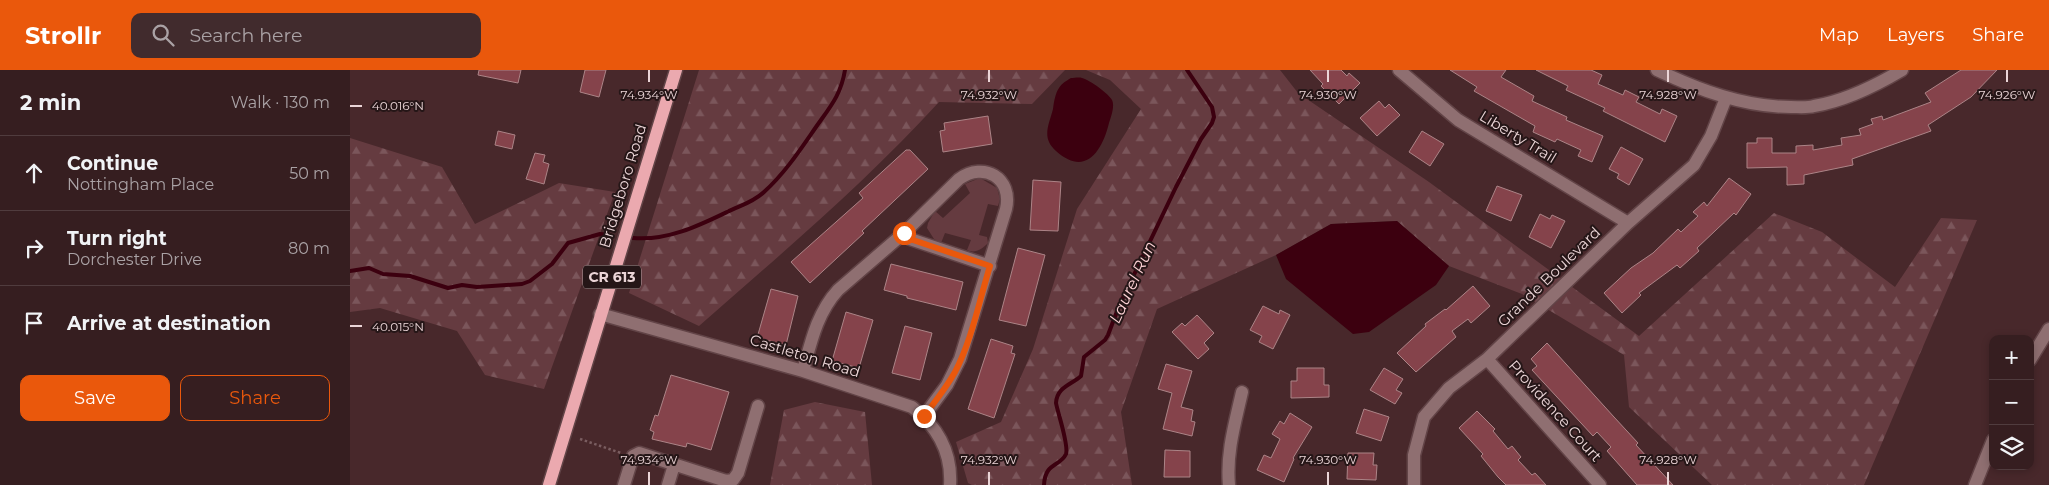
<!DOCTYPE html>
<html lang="en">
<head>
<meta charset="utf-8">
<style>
  body { margin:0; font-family:Montserrat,sans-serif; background:#412b2d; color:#f1f3f6 }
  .controls { position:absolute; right:15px; bottom:15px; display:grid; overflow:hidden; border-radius:10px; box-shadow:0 2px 8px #0003 }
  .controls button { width:45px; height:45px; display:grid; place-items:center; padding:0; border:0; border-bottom:1px solid #503c3e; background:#361e20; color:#f1f3f6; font:25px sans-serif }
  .stop { position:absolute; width:15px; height:15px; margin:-11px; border:4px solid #ea580c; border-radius:50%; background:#fff }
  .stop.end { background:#ea580c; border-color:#fff; box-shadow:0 1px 5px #0008 }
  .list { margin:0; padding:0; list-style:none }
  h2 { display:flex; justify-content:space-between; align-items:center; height:65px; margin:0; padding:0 20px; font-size:21px }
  h2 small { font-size:16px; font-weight:400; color:#aaa2a5 }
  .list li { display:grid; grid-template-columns:32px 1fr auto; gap:15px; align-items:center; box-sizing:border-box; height:75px; padding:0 20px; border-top:1px solid #503c3e }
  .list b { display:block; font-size:19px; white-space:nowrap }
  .list p { margin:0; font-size:16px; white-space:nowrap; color:#aaa2a5 }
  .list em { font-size:16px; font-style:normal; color:#aaa2a5 }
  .actions { display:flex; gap:10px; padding:15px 20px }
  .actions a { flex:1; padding:11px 0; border:1px solid #ea580c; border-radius:10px; text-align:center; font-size:18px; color:#ea580c }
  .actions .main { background:#ea580c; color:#fff }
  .icon { flex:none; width:28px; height:28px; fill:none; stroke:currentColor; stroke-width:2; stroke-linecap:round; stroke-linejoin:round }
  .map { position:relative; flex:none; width:1699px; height:415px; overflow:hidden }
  header { display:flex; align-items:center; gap:30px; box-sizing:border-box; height:70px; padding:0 25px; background:#ea580c; color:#fff }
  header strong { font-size:24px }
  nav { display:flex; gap:28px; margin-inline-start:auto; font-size:18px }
  .search { width:350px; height:45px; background:#412b2d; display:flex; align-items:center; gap:12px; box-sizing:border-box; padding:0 18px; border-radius:10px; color:#aaa2a5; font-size:19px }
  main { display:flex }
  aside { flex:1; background:#361e20 }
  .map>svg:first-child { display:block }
  .green { fill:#653b40 }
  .forest { fill:url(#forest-firs) }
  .water { fill:#3c000f }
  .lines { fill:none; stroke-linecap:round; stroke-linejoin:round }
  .stream { stroke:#3c000f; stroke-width:4 }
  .building { fill:#85434b; stroke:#ac8487 }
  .minor-casing { stroke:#624447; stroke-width:15 }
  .major-casing { stroke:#624447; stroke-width:15 }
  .path { stroke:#7a5d60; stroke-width:2.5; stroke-dasharray:2.5 2.5; stroke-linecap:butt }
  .minor { stroke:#8f6f71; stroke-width:12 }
  .major { stroke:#eba9af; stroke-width:12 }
  .route { stroke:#ea580c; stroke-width:6 }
  .ticks { fill:none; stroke:#ebd5d7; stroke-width:2 }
  .labels { text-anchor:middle; stroke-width:4; stroke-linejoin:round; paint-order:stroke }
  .shield { fill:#251617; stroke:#b09c9d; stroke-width:1 }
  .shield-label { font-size:14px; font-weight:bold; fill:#ebd5d7 }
  .street-label { font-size:15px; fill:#ebd5d7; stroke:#251617 }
  .water-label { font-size:16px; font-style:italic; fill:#fed3d6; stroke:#251617 }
  .ticks-label { font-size:12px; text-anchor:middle; fill:#ebd5d7; stroke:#251617; stroke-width:4; stroke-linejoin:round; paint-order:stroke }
</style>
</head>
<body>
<header>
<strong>Strollr</strong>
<div class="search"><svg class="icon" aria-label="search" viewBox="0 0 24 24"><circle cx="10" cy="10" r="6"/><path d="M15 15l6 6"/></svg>Search here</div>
<nav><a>Map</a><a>Layers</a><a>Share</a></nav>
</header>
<main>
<aside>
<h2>2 min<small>Walk · 130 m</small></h2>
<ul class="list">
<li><svg class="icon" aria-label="ahead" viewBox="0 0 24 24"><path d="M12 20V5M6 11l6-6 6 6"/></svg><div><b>Continue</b><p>Nottingham Place</p></div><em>50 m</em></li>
<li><svg class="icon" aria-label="right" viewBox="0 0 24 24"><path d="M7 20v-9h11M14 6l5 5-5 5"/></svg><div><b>Turn right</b><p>Dorchester Drive</p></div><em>80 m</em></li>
<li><svg class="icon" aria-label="arrive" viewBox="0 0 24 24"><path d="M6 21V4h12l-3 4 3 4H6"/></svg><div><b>Arrive at destination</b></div></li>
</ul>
<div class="actions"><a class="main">Save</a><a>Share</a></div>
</aside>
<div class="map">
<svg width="1699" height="415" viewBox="0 0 1699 415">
  <defs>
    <pattern id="forest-firs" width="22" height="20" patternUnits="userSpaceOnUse" patternTransform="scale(1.25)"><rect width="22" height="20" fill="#653b40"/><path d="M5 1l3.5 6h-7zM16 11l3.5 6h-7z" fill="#7b565b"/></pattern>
  </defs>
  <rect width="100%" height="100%" fill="#48282b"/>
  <path class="green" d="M630,108L647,118L650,129L648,136L638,134L629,165L637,167L638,173C632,179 625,184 617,180L621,170L595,163L591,173L584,169L577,158L578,153L585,141L593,148L620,123L615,114Z"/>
  <path class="forest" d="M349,0H715L682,34L589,32C515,113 431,184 349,256L279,223Z
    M736,0H930L948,23L1079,112L1289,266L1424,143L1472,162L1545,217L1591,148L1627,150L1514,415H1362L1279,337L1274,285L1172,224L1099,196L1047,151L981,154L926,185L807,239L771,342L782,415H622L618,413L606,372L651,352L683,279L727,139L791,39L760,10Z
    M0,68L92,97L125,154L209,113L265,122L194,319L135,305L107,261L30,238L0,242Z
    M465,332L515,342L522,415H420L434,340Z"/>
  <path class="water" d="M721,8C724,8 729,7 732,8C740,10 759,24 762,30C765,36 761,47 759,53C752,82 735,107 706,81C691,68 699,55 703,39C704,32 705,24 709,18C712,13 716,11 721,8Z
    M1047,151L1099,196L1086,215L1019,262L1003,264L936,209L926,185L981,154Z"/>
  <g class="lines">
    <path class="stream" d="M283,168C317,171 348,156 377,142C391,135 402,133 414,122C435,103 450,80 466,57C480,37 491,25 495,0
      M0,201L19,198L33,204L60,206L98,218L112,215L127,217L172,214L180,211L202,194L218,173L250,164L260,165
      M694,415C695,392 710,397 716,384C719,375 708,344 706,333C707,317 721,315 731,306L734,287L755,270L758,265L769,236L826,117L851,69L862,53L864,47L862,37L837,0"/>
  </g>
  <path class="building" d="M129,0H171L168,13L128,5Z
    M235,0H256L249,27L230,22Z
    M960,0H991L997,6L999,3L1010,13L989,34L971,16L973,14Z
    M1100,0H1156L1151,7L1184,26L1182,31L1217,47L1216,50L1253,66L1242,92L1228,86L1231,80L1207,69L1205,72L1183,62L1185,56L1124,21L1127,17Z
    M1186,0H1241L1252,5L1248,14L1273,25L1275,20L1289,27L1286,32L1310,44L1312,39L1327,46L1315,72L1253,41L1255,38L1216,20L1218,16Z
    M1611,0H1647L1621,27L1578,55L1581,61L1502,89L1503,95L1454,105V114L1437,115V97L1397,98V73H1407V68H1422V83H1446V76L1463,75V80L1492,75L1491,68L1511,65L1509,59L1523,54L1521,49L1532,46L1533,50L1581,32L1575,23Z
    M1029,31L1035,38L1039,34L1050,45L1027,66L1010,48Z
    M638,46L642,74L593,82L590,61L595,60L594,53Z
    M148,61L165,65L162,79L145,75Z
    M1072,61L1094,74L1080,96L1059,82Z
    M1271,77L1293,89L1279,115L1267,108L1269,104L1259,99Z
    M556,80H560L578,99L512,161L514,163L460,213L441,192L513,128L509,123Z
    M185,83L195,85L193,92L199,94L194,114L176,109Z
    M1379,108L1401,124L1386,145L1384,143L1347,178L1349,181L1330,198L1327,195L1289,223L1291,225L1272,243L1254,223L1281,198L1303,183L1328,159L1331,162L1348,146L1343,142L1354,132L1357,136Z
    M683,110L711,112L708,161L680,160Z
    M1147,116L1172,125L1161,151L1136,141Z
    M1190,144L1200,149L1202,145L1215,151L1201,178L1179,167Z
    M668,178L695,185L676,256L649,250Z
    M541,194L613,212L606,240L557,228V226L534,220Z
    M1123,216L1140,236L1121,253L1118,249L1102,261L1106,267L1066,302L1047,283L1076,256L1075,254L1095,239L1096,240Z
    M421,219L448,226L436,275L407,268Z
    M913,236L929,244L930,240L940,245L923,279L909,272L912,266L900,260Z
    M496,242L523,250L509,298L482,291Z
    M847,245L864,263L854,273L859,279L848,289L822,262L832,253L835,256Z
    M555,256L582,263L570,310L542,303Z
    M641,269L663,276L661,283L665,284L644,348L618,339Z
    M1197,273L1264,347L1288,373L1286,375L1323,415H1287L1257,381L1261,377L1247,362L1243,366L1182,300L1187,296L1181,289Z
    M816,294L842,301L831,337L843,340L841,351L845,352L842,366L813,359L822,323L808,319Z
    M947,298H974V315H979V327L941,328V311H947Z
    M1034,298L1053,309L1046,320L1052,323L1045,334L1020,320Z
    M321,305L379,322L361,380L337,373L336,377L302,369L304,362L300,360L305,345L308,346Z
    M1014,339L1039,347L1031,371L1006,363Z
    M1127,341L1145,359L1143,361L1158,379L1162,376L1171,387L1168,390L1182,405L1185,403L1196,415H1156L1148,407L1131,386L1133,384L1109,358Z
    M940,343L962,357L943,388L944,389L934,412L907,400L914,385L921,388L930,369L922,364L930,351L934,354Z
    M815,380L840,381V407H814Z
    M998,383H1024L1023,395H1027L1026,410L997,409Z"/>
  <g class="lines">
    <defs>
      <path id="minor" d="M1049,0L1108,50L1278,153
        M1307,0C1349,20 1394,37 1441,37C1449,37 1457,38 1464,36C1495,31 1525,16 1552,0
        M554,163L560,169L640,196
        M250,244L453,301L562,337C588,357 602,382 600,415
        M1137,289L1250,415
        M1680,290L1699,259
        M453,301C461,272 467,243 488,220L554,163L609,109C634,91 663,108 656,139L610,289L597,315L574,346
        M274,415L283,386L289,383L376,411L383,410L388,403L408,336
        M318,415L324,395
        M879,415C876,383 885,353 892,322
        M1064,415V385L1074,347L1099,318L1137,289L1278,153L1344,95L1361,66L1376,28
        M1625,415L1643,370"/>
      <path id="major" d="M199,415L326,0"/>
    </defs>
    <use href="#minor" class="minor-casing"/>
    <use href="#major" class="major-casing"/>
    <path class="path" d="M230,369L271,383"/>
    <use href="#minor" class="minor"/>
    <use href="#major" class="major"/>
  </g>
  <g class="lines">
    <path class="route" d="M554,163L560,169L640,196C629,231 622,270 605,302C596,318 585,332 574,346"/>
  </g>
  <path class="ticks" d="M299,0V12M639,0V12M978,0V12M1318,0V12M1657,0V12M0,36H12M0,256H12M299,402V415M639,402V415M978,402V415M1318,402V415"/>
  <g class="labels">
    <rect class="shield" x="233" y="195.5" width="58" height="23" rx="4"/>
    <g class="shield-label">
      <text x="262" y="212">CR 613</text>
    </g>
    <g class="street-label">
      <text transform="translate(1168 67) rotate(31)" y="5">Liberty Trail</text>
      <text transform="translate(273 116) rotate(-73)" y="5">Bridgeboro Road</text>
      <text transform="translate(1199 207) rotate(-44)" y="5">Grande Boulevard</text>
      <text transform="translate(455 286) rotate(17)" y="5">Castleton Road</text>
      <text transform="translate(1205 341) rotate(48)" y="5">Providence Court</text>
    </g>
    <g class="water-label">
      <text transform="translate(782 212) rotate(-65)" y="6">Laurel Run</text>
    </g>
  </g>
  <g class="ticks-label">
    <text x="299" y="29">74.934°W</text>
    <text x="639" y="29">74.932°W</text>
    <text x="978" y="29">74.930°W</text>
    <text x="1318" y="29">74.928°W</text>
    <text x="1657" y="29">74.926°W</text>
    <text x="48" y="40">40.016°N</text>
    <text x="48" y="261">40.015°N</text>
    <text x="299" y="394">74.934°W</text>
    <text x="639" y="394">74.932°W</text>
    <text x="978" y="394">74.930°W</text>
    <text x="1318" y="394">74.928°W</text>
  </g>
</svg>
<div class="controls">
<button>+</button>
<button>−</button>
<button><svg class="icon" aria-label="layers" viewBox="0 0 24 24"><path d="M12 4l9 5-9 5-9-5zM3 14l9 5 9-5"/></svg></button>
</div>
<div class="stop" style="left:554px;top:163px"></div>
<div class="stop end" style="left:574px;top:346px"></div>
</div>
</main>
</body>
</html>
